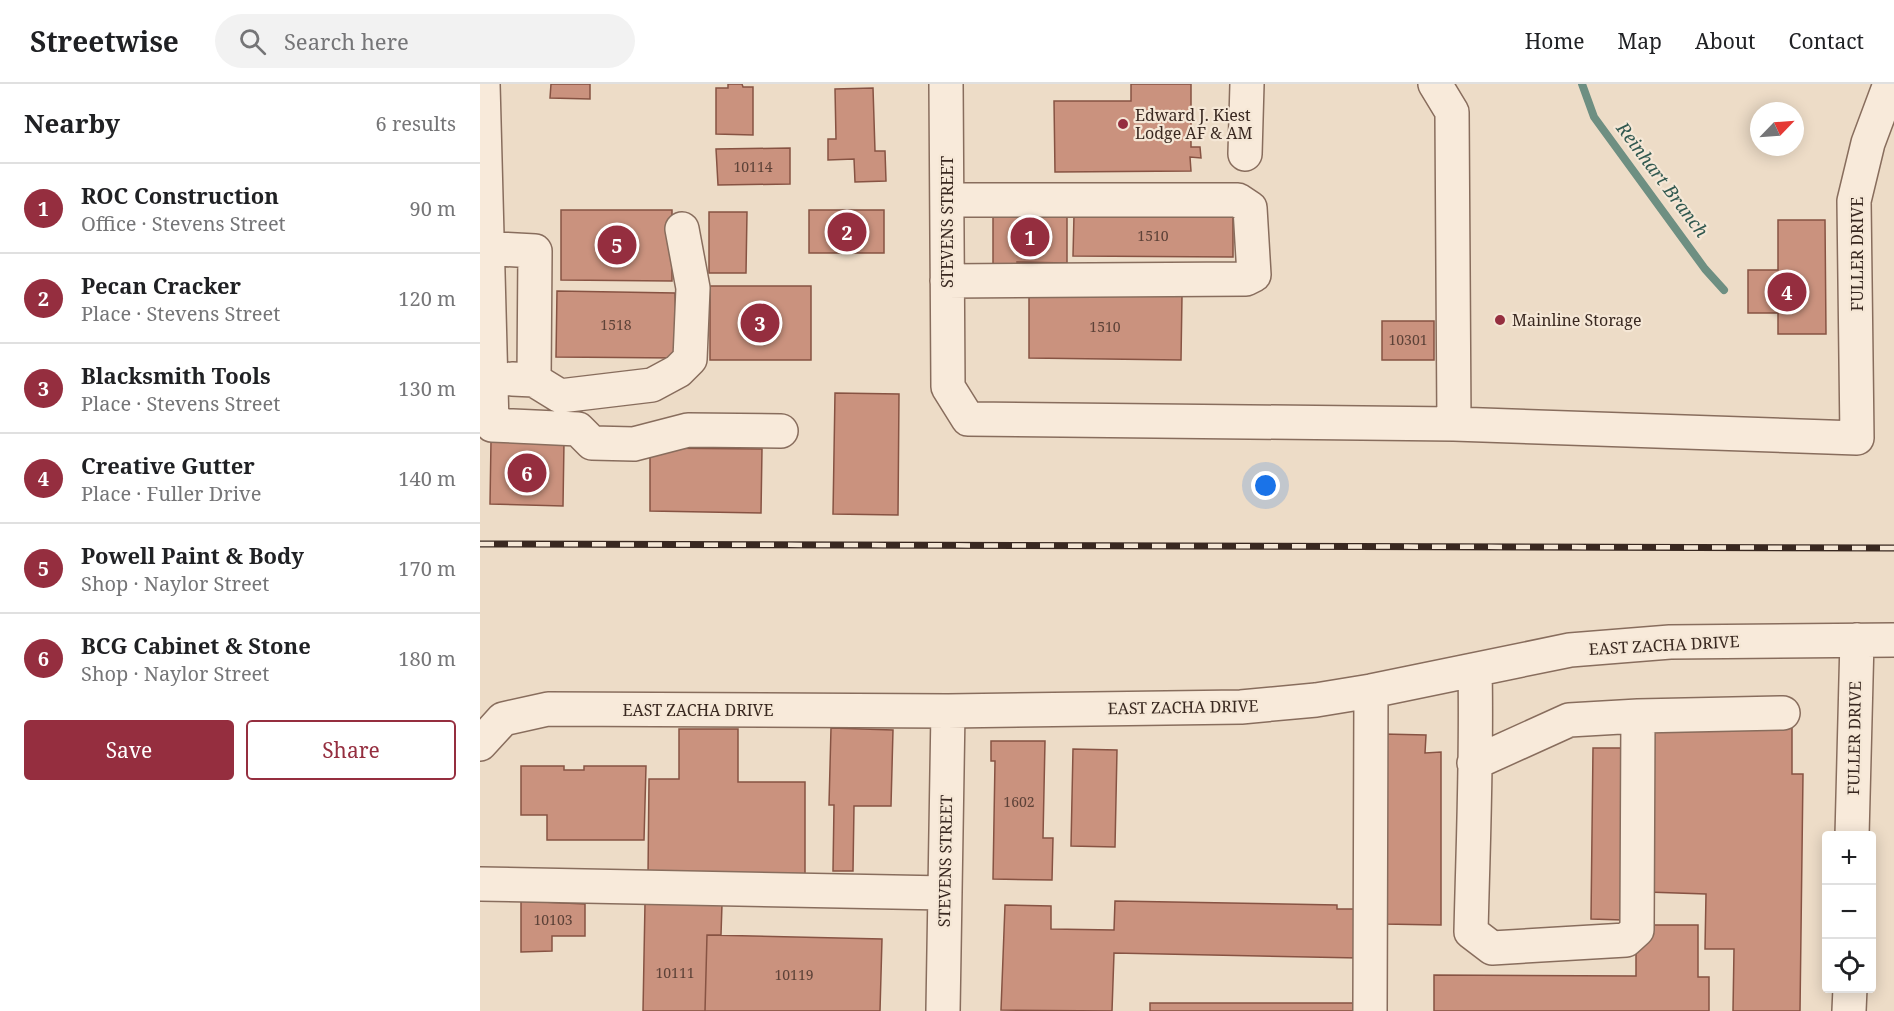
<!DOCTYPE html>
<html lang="en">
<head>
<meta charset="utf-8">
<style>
  body { margin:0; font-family:"Noto Serif",serif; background:#f2f2f2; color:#202124 }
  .controls { position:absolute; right:18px; bottom:18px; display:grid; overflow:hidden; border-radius:6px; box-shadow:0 3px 15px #0003 }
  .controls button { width:54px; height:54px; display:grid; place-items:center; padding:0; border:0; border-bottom:2px solid #e0e0e0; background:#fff; color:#202124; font:30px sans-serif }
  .compass { position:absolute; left:1270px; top:18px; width:54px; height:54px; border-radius:50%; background:#fff; box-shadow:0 3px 15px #0003; rotate:65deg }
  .you { position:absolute; left:786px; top:402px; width:21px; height:21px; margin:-15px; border:4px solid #fff; border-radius:50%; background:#1a73e8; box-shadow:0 0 0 9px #1a73e833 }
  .badge { display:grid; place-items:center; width:39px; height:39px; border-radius:50%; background:#952e3f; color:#fff; font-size:20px; font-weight:700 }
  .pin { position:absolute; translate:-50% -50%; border:3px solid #fff; box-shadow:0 2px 6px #0006 }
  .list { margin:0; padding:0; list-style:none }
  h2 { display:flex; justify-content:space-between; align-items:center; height:78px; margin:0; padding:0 24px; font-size:26px }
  h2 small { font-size:20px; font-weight:400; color:#757577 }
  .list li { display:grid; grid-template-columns:39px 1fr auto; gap:18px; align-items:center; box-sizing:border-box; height:90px; padding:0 24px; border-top:2px solid #e0e0e0 }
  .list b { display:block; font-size:22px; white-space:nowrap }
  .list p { margin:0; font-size:20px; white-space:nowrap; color:#757577 }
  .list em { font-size:20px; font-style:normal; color:#757577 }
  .actions { display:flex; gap:12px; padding:18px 24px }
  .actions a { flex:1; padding:14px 0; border:2px solid #952e3f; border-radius:6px; text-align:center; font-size:21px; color:#952e3f }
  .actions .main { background:#952e3f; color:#fff }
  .icon { flex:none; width:33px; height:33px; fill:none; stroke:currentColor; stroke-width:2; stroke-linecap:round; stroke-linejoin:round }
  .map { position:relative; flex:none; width:1414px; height:927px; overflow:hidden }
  header { display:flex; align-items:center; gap:36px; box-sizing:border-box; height:84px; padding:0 30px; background:#fff; border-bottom:2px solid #e0e0e0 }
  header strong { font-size:28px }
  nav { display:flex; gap:33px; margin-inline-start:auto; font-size:21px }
  .search { width:420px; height:54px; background:#f2f2f2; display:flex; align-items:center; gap:15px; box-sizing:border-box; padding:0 21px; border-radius:33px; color:#757577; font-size:22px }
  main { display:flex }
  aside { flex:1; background:#fff }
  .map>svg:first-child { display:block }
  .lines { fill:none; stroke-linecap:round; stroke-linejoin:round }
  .stream { stroke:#6e8f82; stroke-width:8 }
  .building { fill:#ca927e; stroke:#875343; stroke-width:1.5 }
  .minor-casing { stroke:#886d5d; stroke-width:36 }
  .minor { stroke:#f8eada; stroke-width:33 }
  .rail-casing { stroke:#392820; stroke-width:7 }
  .rail { stroke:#f5e7d6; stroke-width:4.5; stroke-dasharray:14; stroke-linecap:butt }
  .poi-dot { fill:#952e3f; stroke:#f5e7d6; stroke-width:2 }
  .labels { text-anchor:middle; stroke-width:4.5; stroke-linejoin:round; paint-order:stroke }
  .number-label { font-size:14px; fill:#5d4238 }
  .poi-label { font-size:16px; fill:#392820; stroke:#f5e7d6; text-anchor:start }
  .street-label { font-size:16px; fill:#392820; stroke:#f5e7d6 }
  .water-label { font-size:18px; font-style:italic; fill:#30584f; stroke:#f5e7d6 }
</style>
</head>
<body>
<header>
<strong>Streetwise</strong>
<div class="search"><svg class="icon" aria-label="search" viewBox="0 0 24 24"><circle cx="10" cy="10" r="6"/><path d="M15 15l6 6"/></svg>Search here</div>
<nav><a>Home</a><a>Map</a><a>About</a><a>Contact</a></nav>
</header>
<main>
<aside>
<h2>Nearby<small>6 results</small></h2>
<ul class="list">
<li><span class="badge">1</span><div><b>ROC Construction</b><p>Office · Stevens Street</p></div><em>90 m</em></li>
<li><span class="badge">2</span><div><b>Pecan Cracker</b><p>Place · Stevens Street</p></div><em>120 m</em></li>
<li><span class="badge">3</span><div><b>Blacksmith Tools</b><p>Place · Stevens Street</p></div><em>130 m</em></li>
<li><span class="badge">4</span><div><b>Creative Gutter</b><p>Place · Fuller Drive</p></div><em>140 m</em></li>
<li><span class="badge">5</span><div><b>Powell Paint &amp; Body</b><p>Shop · Naylor Street</p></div><em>170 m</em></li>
<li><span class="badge">6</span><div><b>BCG Cabinet &amp; Stone</b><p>Shop · Naylor Street</p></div><em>180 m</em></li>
</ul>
<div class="actions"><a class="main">Save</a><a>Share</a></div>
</aside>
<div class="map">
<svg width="1414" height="927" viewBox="0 0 1414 927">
  <rect width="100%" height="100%" fill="#eddcc7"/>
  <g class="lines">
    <path class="stream" d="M1102,0L1114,33L1225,185L1244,206"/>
  </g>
  <path class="building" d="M71,0H110V15L70,14Z
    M248,0H262L263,3H273V51L236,50V4H248Z
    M651,0H711V63H720L721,74L710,73L711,87L575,88L574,17H651Z
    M393,4L395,67H405L406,97L375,98L374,75L348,76V55H356L355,5Z
    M310,64V100L238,101L236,65Z
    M81,126H192V197L81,196Z
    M329,126H404V169H329Z
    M229,128H267L266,189H229Z
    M513,128H587V179L537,178V190L513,189Z
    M753,130V173L593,172L594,131Z
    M1298,136H1345L1346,250H1298V229H1268V186H1298Z
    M230,202H331V276H230Z
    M77,207L195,209L197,274L76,273Z
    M549,211L702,212L701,276L549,274Z
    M902,237H954V276H902Z
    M355,309L419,310L418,431L353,430Z
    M11,357L84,358L83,422L10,420Z
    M170,364L282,365L281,429L170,427Z
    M1170,641L1312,644V690H1323L1320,927H1253L1254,865H1225L1226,810L1167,808Z
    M351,644L413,646L411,722H374L373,787H353L354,721H349Z
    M199,645H258V698H325V793L168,792L169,695H199Z
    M903,650L946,651L945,669L961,668V841L903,840Z
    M511,657H565L563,754H573L572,796L513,795L515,677H511Z
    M1113,664H1145L1143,836L1111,835Z
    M593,665L637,666L635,763L591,762Z
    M41,682H84V686H104V682H166L164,756H67V731H41Z
    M41,817L105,820V852H72V867L41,868Z
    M635,817L857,821V825H880L879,874L634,869L632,927L521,926L525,821L571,822V845L634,846Z
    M165,819L242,820L241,851H227L225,927H163Z
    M1163,841H1218V893H1229V927H954V891L1156,892V856Z
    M227,851L402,855L400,927H225Z
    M670,919H879V927H670Z"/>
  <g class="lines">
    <defs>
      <path id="minor" d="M3,0L12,341L98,345L112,359L154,360L208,346L301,347
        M466,0L468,303L488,335L974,340L972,28L955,0
        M765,70L767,0
        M467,116H758L770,124L774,191L766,195L467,197
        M0,164L55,167L54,296L32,295
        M54,296L80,312L172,301L198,287L210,275L213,204L202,145
        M974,340L1377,354L1374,117L1388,59L1410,0
        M1158,632L1303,629
        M0,660L23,635L68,625L468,627L761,623L836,616L891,607L1090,566L1190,558L1414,556
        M994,679L1089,636L1158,632L1157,846L1146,856L1012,864L991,848C993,761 997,674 995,586
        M1372,752L1377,556
        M0,800L465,809
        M463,927L468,627
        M890,927L891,607
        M1369,927L1370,904"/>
    </defs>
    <use href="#minor" class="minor-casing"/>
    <use href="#minor" class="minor"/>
    <defs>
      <path id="rail" d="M0,460L1414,464"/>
    </defs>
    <use href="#rail" class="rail-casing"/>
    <use href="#rail" class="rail"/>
  </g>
  <g class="poi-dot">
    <circle cx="643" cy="40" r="6"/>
    <circle cx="1020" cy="236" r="6"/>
  </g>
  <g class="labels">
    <g class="number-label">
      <text x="273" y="88">10114</text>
      <text x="673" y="157">1510</text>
      <text x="136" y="246">1518</text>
      <text x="625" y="248">1510</text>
      <text x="928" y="261">10301</text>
      <text x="539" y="723">1602</text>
      <text x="73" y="841">10103</text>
      <text x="195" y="894">10111</text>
      <text x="314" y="896">10119</text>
    </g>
    <g class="poi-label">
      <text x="655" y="37">Edward J. Kiest<tspan x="655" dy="18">Lodge AF &amp; AM</tspan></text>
      <text x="1032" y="242">Mainline Storage</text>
    </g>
    <g class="street-label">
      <text transform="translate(467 138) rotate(-90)" y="6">STEVENS STREET</text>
      <text transform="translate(1377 170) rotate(-90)" y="6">FULLER DRIVE</text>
      <text transform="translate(1184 561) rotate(-3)" y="6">EAST ZACHA DRIVE</text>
      <text transform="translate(703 623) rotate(-1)" y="6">EAST ZACHA DRIVE</text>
      <text x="218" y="632">EAST ZACHA DRIVE</text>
      <text transform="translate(1374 654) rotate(-89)" y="6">FULLER DRIVE</text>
      <text transform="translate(465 777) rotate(-89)" y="6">STEVENS STREET</text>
    </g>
    <g class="water-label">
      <text transform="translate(1182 96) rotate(53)" y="6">Reinhart Branch</text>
    </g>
  </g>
</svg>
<div class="controls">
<button>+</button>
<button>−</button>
<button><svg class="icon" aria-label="locate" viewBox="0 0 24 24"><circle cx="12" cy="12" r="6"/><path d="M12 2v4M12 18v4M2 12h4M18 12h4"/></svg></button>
</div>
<svg class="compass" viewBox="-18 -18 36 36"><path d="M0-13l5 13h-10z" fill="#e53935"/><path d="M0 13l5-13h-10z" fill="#757577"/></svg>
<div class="you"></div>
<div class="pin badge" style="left:550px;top:153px">1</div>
<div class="pin badge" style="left:367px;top:148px">2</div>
<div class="pin badge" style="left:280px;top:239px">3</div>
<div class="pin badge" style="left:1307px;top:208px">4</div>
<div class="pin badge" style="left:137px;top:161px">5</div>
<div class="pin badge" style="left:47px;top:389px">6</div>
</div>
</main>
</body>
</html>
